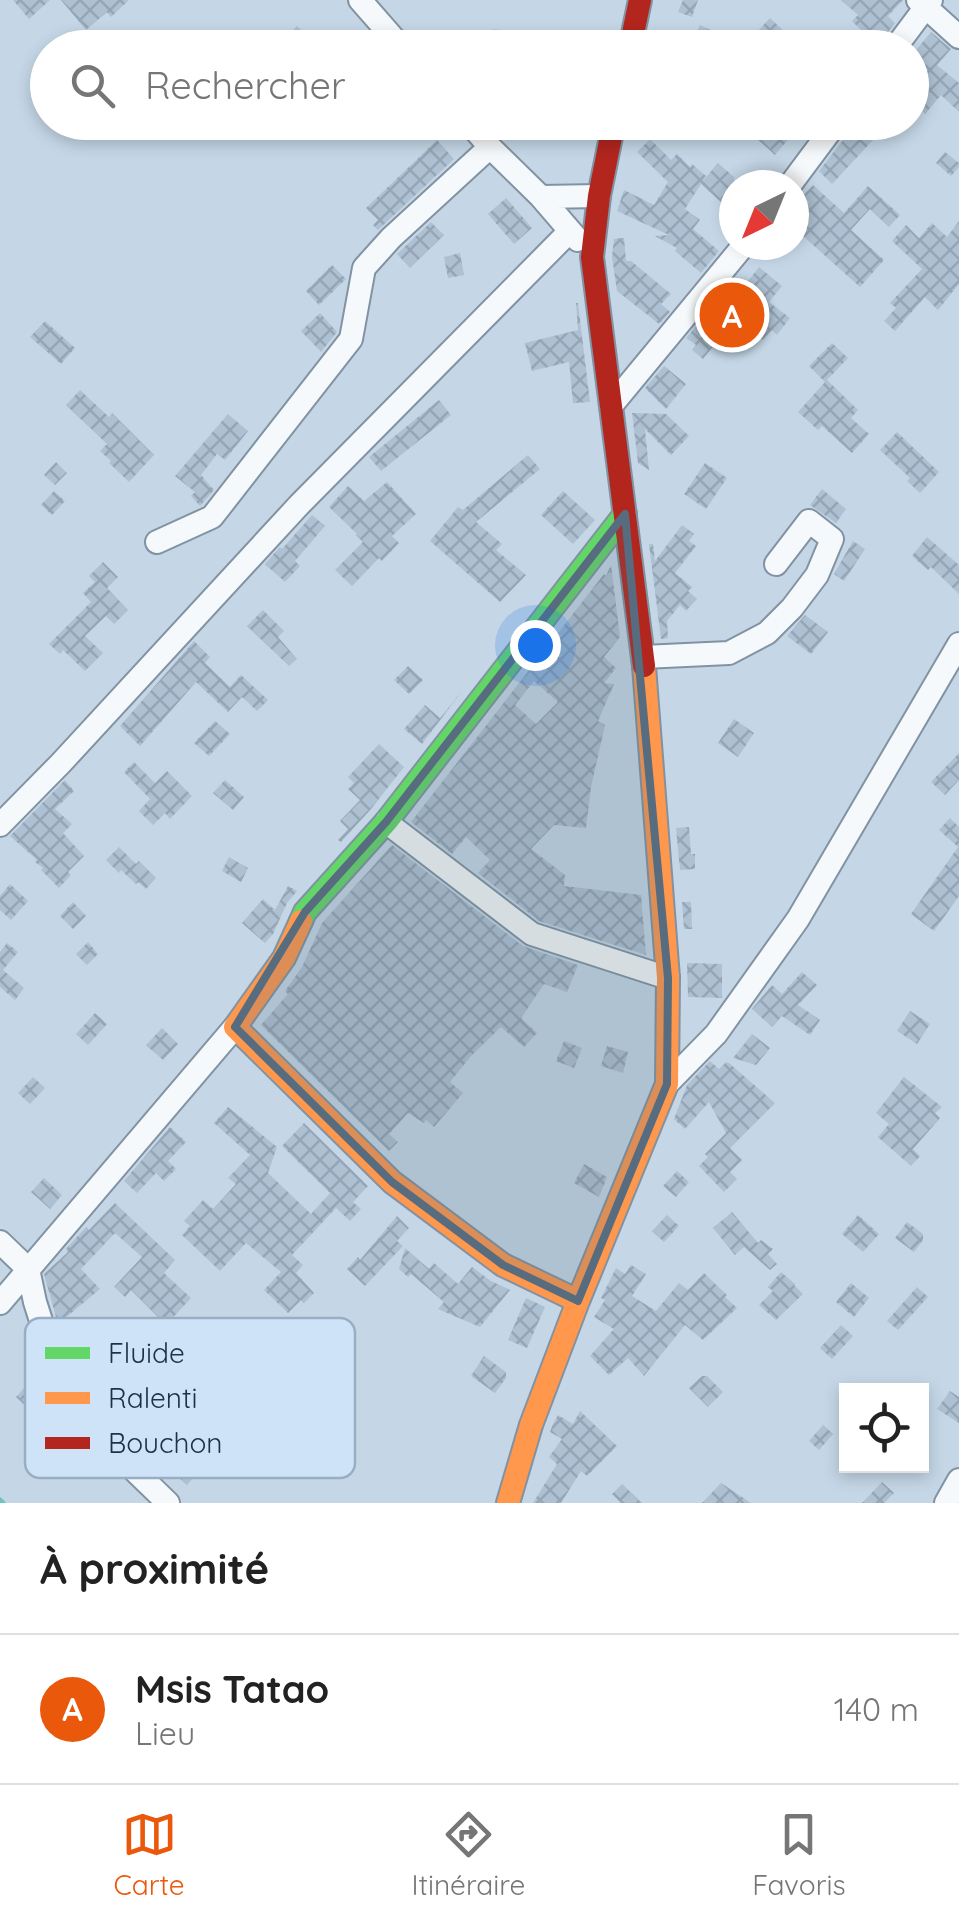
<!DOCTYPE html>
<html lang="fr">
<head>
<meta charset="utf-8">
<style>
  body { margin:0; font-family:Quicksand,sans-serif; background:#f6f6f6; color:#222 }
  .controls { position:absolute; right:30px; bottom:30px; display:grid; overflow:hidden; border-radius:0px; box-shadow:0 5px 15px #0003 }
  .controls button { width:90px; height:90px; display:grid; place-items:center; padding:0; border:0; border-bottom:2px solid #e0e0e0; background:#fff; color:#222; font:50px sans-serif }
  .compass { position:absolute; left:719px; top:170px; width:90px; height:90px; border-radius:50%; background:#fff; box-shadow:0 5px 15px #0003; rotate:223deg }
  .you { position:absolute; left:535px; top:645px; width:35px; height:35px; margin:-25px; border:8px solid #fff; border-radius:50%; background:#1a73e8; box-shadow:0 0 0 15px #1a73e833 }
  .badge { display:grid; place-items:center; width:65px; height:65px; border-radius:50%; background:#ea580c; color:#fff; font-size:32px; font-weight:700 }
  .pin { position:absolute; translate:-50% -50%; border:5px solid #fff; box-shadow:0 2px 10px #0006 }
  .list { margin:0; padding:0; list-style:none }
  h2 { display:flex; justify-content:space-between; align-items:center; height:130px; margin:0; padding:0 40px; font-size:42px }
  h2 small { font-size:32px; font-weight:400; color:#767676 }
  .list li { display:grid; grid-template-columns:65px 1fr auto; gap:30px; align-items:center; box-sizing:border-box; height:150px; padding:0 40px; border-top:2px solid #e0e0e0 }
  .list b { display:block; font-size:38px; white-space:nowrap }
  .list p { margin:0; font-size:32px; white-space:nowrap; color:#767676 }
  .list em { font-size:32px; font-style:normal; color:#767676 }
  .icon { flex:none; width:55px; height:55px; fill:none; stroke:currentColor; stroke-width:2; stroke-linecap:round; stroke-linejoin:round }
  .map { position:relative; flex:none; width:959px; height:1503px; overflow:hidden }
  .search { position:absolute; background:#fff; box-shadow:0 5px 15px #0003; left:30px; right:30px; top:30px; height:110px; display:flex; align-items:center; gap:25px; box-sizing:border-box; padding:0 35px; border-radius:55px; color:#767676; font-size:38px }
  .sheet { height:280px; background:#fff }
  nav { display:flex; justify-content:space-around; align-items:center; box-sizing:border-box; height:140px; border-top:2px solid #e0e0e0; background:#fff; font-size:28px; color:#767676 }
  nav a { display:grid; justify-items:center; gap:5px }
  nav .on { color:#ea580c }
  .map>svg:first-child { display:block }
  .lines { fill:none; stroke-linecap:round; stroke-linejoin:round }
  .stream { stroke:#70c2c0; stroke-width:5 }
  .building { fill:url(#building-cross-hatch); fill-rule:evenodd }
  .street-casing { stroke:#8193a3; stroke-width:26 }
  .fast-casing { stroke:#8193a3; stroke-width:26 }
  .slow-casing { stroke:#8193a3; stroke-width:26 }
  .jam-casing { stroke:#8193a3; stroke-width:26 }
  .street { stroke:#f6f9fb; stroke-width:22 }
  .fast { stroke:#63d668; stroke-width:22 }
  .slow { stroke:#ff974d; stroke-width:22 }
  .jam { stroke:#b3261e; stroke-width:22 }
  .marked { fill:#576c7e; fill-opacity:0.2; stroke:#576c7e; stroke-width:8; stroke-linejoin:round }
  .key { fill:#cee3f8; stroke:#99aec2; stroke-width:2.5 }
  .key-label { font-size:28px; fill:#1c3245 }
</style>
</head>
<body>
<div class="map">
<svg width="959" height="1503" viewBox="0 0 959 1503">
  <defs>
    <pattern id="building-cross-hatch" width="8" height="8" patternUnits="userSpaceOnUse" patternTransform="scale(2.5)"><rect width="8" height="8" fill="#aec1d2"/><path d="M0 0l8 8M0 8l8-8" fill="none" stroke="#95a6b6"/></pattern>
  </defs>
  <rect width="100%" height="100%" fill="#c5d7e7"/>
  <g class="lines">
    <path class="stream" d="M0,1500L3,1503"/>
  </g>
  <path class="building" d="M13,0H50L29,19Z
    M61,0H129L111,17L107,12L86,30Z
    M683,0H698L692,17L678,12Z
    M841,0H903L888,16L895,23L875,48H845L861,30L852,21L858,15Z
    M770,18L787,34L786,36L798,48H747L758,36L755,34Z
    M700,25L717,33L710,48H689Z
    M297,26L319,48H276Z
    M493,29L553,39L552,48H490Z
    M582,30L606,34L604,48H579Z
    M931,32L951,49L937,65L959,83V112L941,95L925,114L912,102V55Z
    M770,122H803L775,155L756,138Z
    M857,122L874,139L832,184L819,171Z
    M650,139L671,160L677,154L690,167L692,164L706,176L702,182L718,163L734,177V214L701,184L685,209L700,220L693,229L719,251L701,273L675,251L677,248L655,236L669,235L617,211L624,190L654,205L668,182L637,152Z
    M437,140L454,159L378,230L373,225L378,220L366,208Z
    M945,152L959,163V167L951,176L936,163Z
    M813,185L844,213L868,186L900,215L889,227L870,209L851,230L884,260L860,287L794,228V220L809,202L803,196Z
    M506,198L532,228L514,244L488,214Z
    M959,221V284L938,310L925,297L895,331L884,321L896,308L890,303L922,269L892,241L906,225L919,238L932,223L947,237Z
    M431,222L444,235L410,268L397,254Z
    M624,238L626,261H631L671,294L661,304L670,312L659,324L617,291L612,257L614,239Z
    M460,253L464,275L448,278L444,257Z
    M332,265L346,279L319,305L306,291Z
    M759,267L782,286L769,302L790,318L777,335L772,330L763,340L738,319L733,325L732,323L703,359L692,350L696,345L686,338L730,287L738,294Z
    M576,303H578L590,402L573,403L569,362L532,371L525,343L578,330Z
    M320,313L337,332L321,352L301,331Z
    M45,321L75,348L61,364L30,337Z
    M832,343L848,358L827,380L858,410L851,418L869,434L852,453L822,426L818,430L798,412L825,382L809,366Z
    M664,366L686,384L666,409L645,388Z
    M80,390L109,417L112,413L154,455L129,482L109,463L111,461L100,451L107,444L66,405Z
    M439,400L451,415L381,471L369,457Z
    M632,413L666,414L689,436L671,455L645,429L649,470L638,463Z
    M228,414L248,431L225,460L217,454L201,475L214,490L200,506L191,496L195,492L175,476Z
    M897,432L939,472L920,493L907,481L910,478L880,450Z
    M528,455L540,469L476,522L502,544L496,550L526,575L500,602L430,541L458,507L463,510Z
    M56,462L67,473L55,485L44,475Z
    M705,463L727,478L706,509L684,494Z
    M387,482L416,514L392,536L399,543L382,561L379,558L352,586L335,570L363,542L356,535L357,534L329,507L348,486L364,501Z
    M822,489L846,509L836,523L810,505Z
    M54,491L65,501L52,515L41,505Z
    M563,491L595,520L573,544L541,515Z
    M312,515L325,526L295,561L300,566L285,582L265,564L280,547L282,549Z
    M682,525L694,534L689,541L696,546L675,573L692,587L688,591L697,599L686,611L680,605L667,621L668,638L661,639L649,544H653L655,561Z
    M927,537L959,565V594L931,567L928,570L912,556Z
    M853,541L865,549L844,581L834,574Z
    M103,562L118,577L107,588L128,610L114,624L106,616L85,636L103,653L85,671L63,650L60,654L49,644L91,602L83,593L95,582L89,576Z
    M611,565L620,637L604,657L616,668L604,683L614,684L598,721L605,725L591,787L586,828L554,825L531,849L565,875L564,886L641,895L646,955L539,921L478,873L490,860L466,837L452,854L411,822L604,574L606,576ZM534,681L558,702L536,724L515,705Z
    M263,610L284,631L278,637L297,659L289,666L247,626Z
    M805,615L828,632L811,654L787,636Z
    M194,641L210,657L205,663L230,687L241,675L268,700L257,711L242,697L228,712L196,682L140,746L120,726Z
    M408,666L423,680L409,694L394,680Z
    M463,690L422,744L404,729L425,705L440,718Z
    M734,719L754,733L738,757L718,743Z
    M215,721L230,734L209,756L194,743Z
    M379,744L404,767L371,809L341,842L338,840L348,829L340,821L360,800L348,789L354,783L348,777Z
    M959,753V780L945,795L931,782Z
    M134,762L155,783L167,771L192,796L170,819L165,813L153,825L139,811L150,799L124,772Z
    M65,780L74,791L55,809L72,824L63,833L84,856L68,872L71,875L59,888L41,870L43,868L35,862L37,860L10,836Z
    M225,780L244,797L233,810L213,793Z
    M950,818L959,827V896L934,931L911,914L958,847L939,830Z
    M689,827L691,854H695V869L680,870L676,828Z
    M392,845L523,946L578,965L567,992L544,984L521,1018L537,1033L524,1047L501,1027L471,1056L450,1082L463,1093L434,1127L426,1120L424,1123L408,1113L389,1134L398,1142L389,1151L261,1025L288,994L285,991L302,967L322,923Z
    M119,847L136,864L139,861L156,878L146,889L138,882L136,884L121,870L119,873L106,860Z
    M229,857L248,868L241,882L222,871Z
    M10,884L28,901L11,920L0,910V896Z
    M288,886L297,891L287,903L273,934L265,943L242,923L263,899L275,910Z
    M73,902L86,916L73,929L60,916Z
    M682,902H691L692,929H684Z
    M88,942L98,954L87,965L76,954Z
    M7,943L18,952L3,970L24,988L15,1000L0,987V952Z
    M687,963L722,964V998L688,997Z
    M802,972L817,985L798,1005L820,1020L810,1035L782,1016L772,1027L752,1009L772,985L782,994Z
    M910,1011L930,1024L917,1044L897,1031Z
    M95,1013L107,1024L88,1045L76,1034Z
    M162,1028L178,1044L163,1060L146,1045Z
    M752,1034L770,1048L756,1065L733,1058Z
    M564,1041L582,1048L574,1068L556,1061Z
    M607,1046L628,1052L623,1073L601,1066Z
    M710,1061L719,1069L726,1062L729,1063L775,1103L730,1148L742,1160L730,1172L737,1179L724,1192L699,1166L708,1157L705,1154L726,1133L709,1102L685,1129L674,1119L687,1085Z
    M33,1077L45,1088L30,1104L18,1093Z
    M904,1077L942,1107L935,1113L940,1118L913,1149L920,1156L911,1166L878,1137L889,1124L876,1113Z
    M228,1107L277,1147L268,1173L311,1214L330,1193L282,1146L304,1123L368,1186L353,1202L361,1209L350,1221L336,1208L292,1255L303,1265L296,1273L314,1293L304,1303L301,1300L288,1313L264,1290L281,1272L246,1243L220,1271L182,1235L190,1226L184,1221L203,1200L213,1209L236,1184L228,1178L250,1155L214,1123Z
    M170,1127L186,1142L168,1161L176,1169L164,1181L156,1173L137,1193L124,1181Z
    M584,1164L607,1177L599,1197L574,1183Z
    M677,1171L689,1182L676,1197L663,1186Z
    M44,1178L62,1195L50,1209L31,1192Z
    M115,1203L175,1260L164,1273L191,1298L167,1324L225,1374L223,1376L294,1443L279,1459L266,1448L241,1474L220,1454L202,1472L200,1470L187,1485L176,1475L183,1468L152,1444L146,1450L119,1425L114,1430L90,1406L98,1398L114,1414L142,1386L188,1431L213,1403L181,1375L185,1371L144,1333L159,1318L131,1290L125,1297L114,1287L142,1257L115,1233L81,1269L100,1289L58,1324L44,1274L68,1252L66,1249L86,1227L89,1230Z
    M732,1212L758,1243L761,1240L773,1249L768,1254L777,1264L770,1270L744,1247L735,1255L713,1228Z
    M667,1215L679,1226L664,1242L652,1231Z
    M858,1215L879,1234L863,1252L842,1234Z
    M397,1216L409,1228L397,1241L403,1246L365,1286L347,1269L358,1257L360,1260Z
    M907,1222L923,1234V1240L914,1252L895,1238Z
    M405,1248L429,1269L434,1263L458,1284L472,1267L491,1281L510,1290L480,1327L438,1309L444,1302L411,1274L408,1277L399,1269Z
    M631,1265L646,1274L632,1296L656,1311L679,1283L688,1290L704,1273L727,1295L725,1297L737,1308L703,1340L685,1325L644,1376L628,1358L609,1375L590,1356L614,1329L594,1317L605,1300L601,1298L616,1268L625,1274Z
    M781,1272L795,1284L794,1285L803,1294L776,1320L759,1305L773,1291L768,1287Z
    M851,1283L869,1298L854,1317L836,1302Z
    M917,1287L928,1297L898,1330L887,1321Z
    M526,1298L545,1307L527,1348L508,1340Z
    M841,1325L853,1336L832,1359L820,1348Z
    M484,1356L506,1372V1378L495,1393L471,1376Z
    M702,1376H707L723,1392L708,1407L689,1388Z
    M32,1379L47,1392L30,1410L16,1397Z
    M950,1391L959,1397V1423L937,1409Z
    M580,1411L617,1446L587,1476L581,1471L561,1503H533L557,1464L549,1457L562,1439L550,1432L553,1424L558,1415L573,1424Z
    M823,1425L833,1434L819,1450L809,1441Z
    M882,1482L894,1493L884,1503H862Z
    M721,1483L751,1503H702Z
    M622,1484L642,1503H621L612,1494Z"/>
  <g class="lines">
    <defs>
      <path id="street" d="M360,0L402,48
        M918,0L959,37
        M895,48L931,0
        M468,122L490,147L541,197L578,240
        M790,185L837,122
        M541,197L599,196
        M611,406L744,245
        M157,542L212,517L351,339L364,268L391,238L490,147
        M643,657L729,653L767,633L792,608L817,575L832,539L809,521L776,564
        M386,822L532,934L668,978
        M0,825L61,763L299,505L570,231
        M667,1084L716,1034L798,919L959,644
        M0,1242L28,1269L35,1302L68,1406L168,1503
        M0,1303L235,1027
        M946,1503L959,1480"/>
      <path id="fast" d="M301,921L305,912L386,822L625,514"/>
      <path id="slow" d="M301,921L284,958L235,1027L392,1182L503,1265L578,1301
        M508,1503L531,1425L578,1301L667,1084L668,978L644,666"/>
      <path id="jam" d="M630,48L640,0
        M614,122L599,196L592,257L644,666"/>
    </defs>
    <use href="#street" class="street-casing"/>
    <use href="#fast" class="fast-casing"/>
    <use href="#slow" class="slow-casing"/>
    <use href="#jam" class="jam-casing"/>
    <use href="#street" class="street"/>
    <use href="#fast" class="fast"/>
    <use href="#slow" class="slow"/>
    <use href="#jam" class="jam"/>
  </g>
  <path class="marked" d="M625,514L668,978L667,1084L578,1301L503,1265L392,1182L235,1027L305,912L386,822Z"/>
  <rect x="25" y="1318" width="330" height="160" rx="15" class="key"/>
  <rect x="45" y="1347" width="45" height="12" fill="#63d668"/>
  <rect x="45" y="1392" width="45" height="12" fill="#ff974d"/>
  <rect x="45" y="1437" width="45" height="12" fill="#b3261e"/>
  <g class="key-label">
    <text x="108" y="1363">Fluide</text>
    <text x="108" y="1408">Ralenti</text>
    <text x="108" y="1453">Bouchon</text>
  </g>
</svg>
<div class="controls">
<button><svg class="icon" aria-label="locate" viewBox="0 0 24 24"><circle cx="12" cy="12" r="6"/><path d="M12 2v4M12 18v4M2 12h4M18 12h4"/></svg></button>
</div>
<svg class="compass" viewBox="-18 -18 36 36"><path d="M0-13l5 13h-10z" fill="#e53935"/><path d="M0 13l5-13h-10z" fill="#767676"/></svg>
<div class="you"></div>
<div class="pin badge" style="left:732px;top:315px">A</div>
<div class="search"><svg class="icon" aria-label="search" viewBox="0 0 24 24"><circle cx="10" cy="10" r="6"/><path d="M15 15l6 6"/></svg>Rechercher</div>
</div>
<section class="sheet">
<h2>À proximité<small></small></h2>
<ul class="list">
<li><span class="badge">A</span><div><b>Msis Tatao</b><p>Lieu</p></div><em>140 m</em></li>
</ul>
</section>
<nav>
<a class="on"><svg class="icon" aria-label="map" viewBox="0 0 24 24"><path d="M3 6l6-2 6 2 6-2v14l-6 2-6-2-6 2zM9 4v14M15 6v14"/></svg>Carte</a>
<a><svg class="icon" aria-label="directions" viewBox="0 0 24 24"><path d="M12 3l9 9-9 9-9-9zM9 14v-3h6M13 9l2 2-2 2"/></svg>Itinéraire</a>
<a><svg class="icon" aria-label="saved" viewBox="0 0 24 24"><path d="M7 4h10v16l-5-4-5 4z"/></svg>Favoris</a>
</nav>
</body>
</html>
